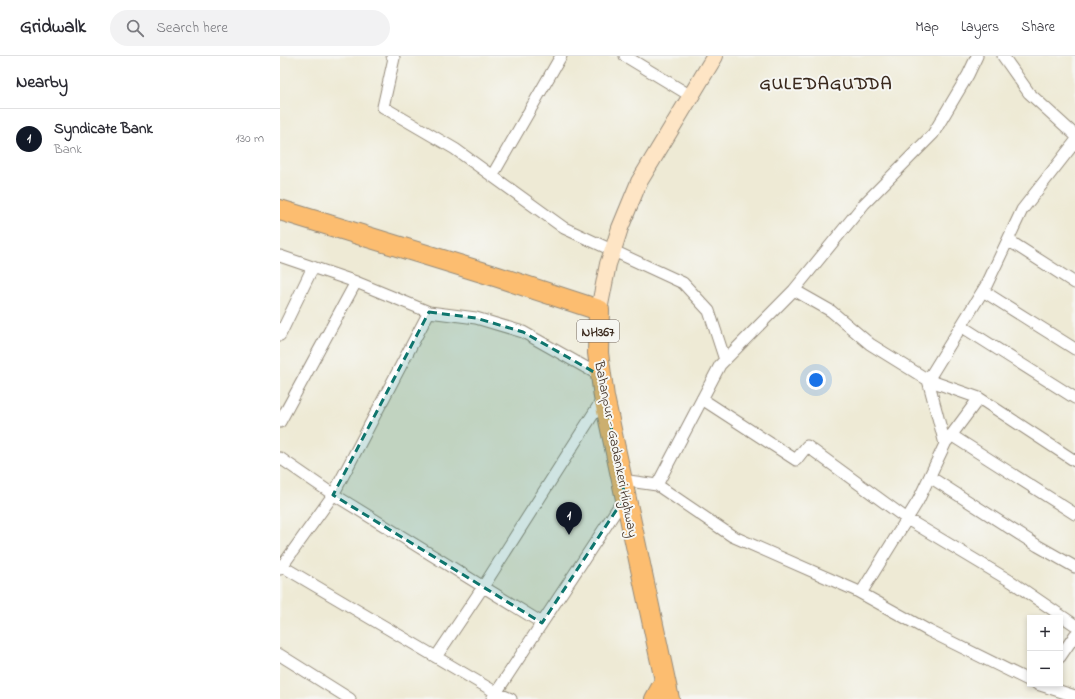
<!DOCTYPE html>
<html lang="en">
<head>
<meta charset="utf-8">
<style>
  body { margin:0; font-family:"Indie Flower",sans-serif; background:#f2f2f3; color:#2b2b33 }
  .controls { position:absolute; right:12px; bottom:12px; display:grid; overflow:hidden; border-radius:0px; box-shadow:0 2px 6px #0003 }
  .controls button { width:36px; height:36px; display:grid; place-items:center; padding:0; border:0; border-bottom:1px solid #e1e1e2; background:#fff; color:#2b2b33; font:20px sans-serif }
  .you { position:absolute; left:536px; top:324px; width:14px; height:14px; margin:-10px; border:3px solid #fff; border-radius:50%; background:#1a73e8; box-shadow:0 0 0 6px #1a73e833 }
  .badge { display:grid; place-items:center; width:26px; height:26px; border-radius:50%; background:#111827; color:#fff; font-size:13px; font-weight:700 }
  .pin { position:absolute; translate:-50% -33px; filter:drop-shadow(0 1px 2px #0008) }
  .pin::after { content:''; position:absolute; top:21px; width:14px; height:12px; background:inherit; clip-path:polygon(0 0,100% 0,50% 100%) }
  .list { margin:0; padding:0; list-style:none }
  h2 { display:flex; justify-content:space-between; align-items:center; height:52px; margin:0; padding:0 16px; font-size:17px }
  h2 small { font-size:13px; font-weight:400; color:#7c7c81 }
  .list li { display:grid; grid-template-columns:26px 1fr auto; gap:12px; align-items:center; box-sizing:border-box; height:60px; padding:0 16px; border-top:1px solid #e1e1e2 }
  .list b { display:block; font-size:15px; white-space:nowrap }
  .list p { margin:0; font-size:13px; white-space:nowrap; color:#7c7c81 }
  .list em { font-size:13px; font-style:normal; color:#7c7c81 }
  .icon { flex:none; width:22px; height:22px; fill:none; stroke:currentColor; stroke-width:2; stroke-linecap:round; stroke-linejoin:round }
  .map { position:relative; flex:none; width:795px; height:643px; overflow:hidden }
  header { display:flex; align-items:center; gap:24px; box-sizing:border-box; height:56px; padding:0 20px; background:#fff; border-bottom:1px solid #e1e1e2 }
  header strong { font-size:19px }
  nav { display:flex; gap:22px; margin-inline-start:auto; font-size:14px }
  .search { width:280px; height:36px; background:#f2f2f3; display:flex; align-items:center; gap:10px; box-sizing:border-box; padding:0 14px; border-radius:22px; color:#7c7c81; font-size:15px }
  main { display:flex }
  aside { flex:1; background:#fff }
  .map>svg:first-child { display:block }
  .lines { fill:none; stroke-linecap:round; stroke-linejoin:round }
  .street-casing { stroke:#948a7a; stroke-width:13 }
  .secondary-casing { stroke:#948a7a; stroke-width:18 }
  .primary-casing { stroke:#948a7a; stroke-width:20 }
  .highway-casing { stroke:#948a7a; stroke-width:22 }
  .street { stroke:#fff; stroke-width:11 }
  .secondary { stroke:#fee5c5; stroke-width:16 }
  .primary { stroke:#fcbd6f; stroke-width:18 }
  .highway { stroke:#fcbd6f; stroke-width:20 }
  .marked { fill:#0f766e; fill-opacity:0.2; stroke:#0f766e; stroke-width:3; stroke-dasharray:8 5; stroke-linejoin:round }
  .labels { text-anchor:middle; stroke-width:4; stroke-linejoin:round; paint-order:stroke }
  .shield { fill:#f6f6f2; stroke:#73675e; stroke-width:1 }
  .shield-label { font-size:13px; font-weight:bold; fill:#3b2a1e }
  .street-label { font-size:14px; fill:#3b2a1e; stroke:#f6f6f2 }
  .district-label { font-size:18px; font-weight:bold; letter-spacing:1px; fill:#3b2a1e; stroke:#f6f6f2 }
</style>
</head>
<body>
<header>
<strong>Gridwalk</strong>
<div class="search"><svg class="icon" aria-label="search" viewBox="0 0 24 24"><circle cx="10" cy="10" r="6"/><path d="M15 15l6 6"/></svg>Search here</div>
<nav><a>Map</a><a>Layers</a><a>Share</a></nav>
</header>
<main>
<aside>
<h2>Nearby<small></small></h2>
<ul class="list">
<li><span class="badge">1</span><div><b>Syndicate Bank</b><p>Bank</p></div><em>130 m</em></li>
</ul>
</aside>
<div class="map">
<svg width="795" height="643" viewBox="0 0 795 643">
  <rect width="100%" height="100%" fill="#f6f6f2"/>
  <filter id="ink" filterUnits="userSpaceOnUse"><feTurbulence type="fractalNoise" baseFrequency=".025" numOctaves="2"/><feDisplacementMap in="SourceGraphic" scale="8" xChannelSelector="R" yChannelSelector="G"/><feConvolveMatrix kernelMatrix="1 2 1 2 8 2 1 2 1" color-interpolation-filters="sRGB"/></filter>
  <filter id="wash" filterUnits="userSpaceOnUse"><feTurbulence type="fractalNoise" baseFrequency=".012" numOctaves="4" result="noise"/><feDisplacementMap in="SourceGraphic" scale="16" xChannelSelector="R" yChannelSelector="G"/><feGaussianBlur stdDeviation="0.9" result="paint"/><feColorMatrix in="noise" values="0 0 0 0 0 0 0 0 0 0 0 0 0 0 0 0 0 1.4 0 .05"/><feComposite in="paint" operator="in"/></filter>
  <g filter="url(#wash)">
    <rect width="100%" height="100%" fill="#eeead5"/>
  </g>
  <g filter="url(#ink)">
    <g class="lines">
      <defs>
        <path id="street" d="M112,0L114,2L103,51L175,93L284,172L403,227L429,255L445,304
          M345,0L411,40
          M723,0L749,37L795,79
          M212,120L281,0
          M728,184L795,227
          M0,200L76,226L149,256
          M514,234L551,255L590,288L648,324L707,228L742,154L795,86
          M703,235L760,271L795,293
          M681,270L795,342
          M0,279L33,211
          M422,343L516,404L527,390L627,463L732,526L795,569
          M0,366L76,226
          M671,379L795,458
          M667,385L699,342
          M0,402L48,435L262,567
          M650,421L758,490L795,511
          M342,424L377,429L452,480L575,534L649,575L750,625
          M377,429L440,309L514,234L584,148L653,78L688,19L697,0
          M0,509L217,637L231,643
          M0,513L53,439L149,256L196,262L243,276L321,320
          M581,537L638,445L665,388L648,324L699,342L795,405
          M0,599L70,643
          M156,601L203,531L324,341
          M780,601L795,579
          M757,628L795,640
          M212,643L345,441"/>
        <path id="secondary" d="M319,254L328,208L333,194L340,172L359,126L435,0"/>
        <path id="primary" d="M374,643L385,623"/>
        <path id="highway" d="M0,154L218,221L319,254L318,297L324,341L389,643"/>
      </defs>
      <use href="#street" class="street-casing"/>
      <use href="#secondary" class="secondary-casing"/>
      <use href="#primary" class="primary-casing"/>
      <use href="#highway" class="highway-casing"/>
      <use href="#street" class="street"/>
      <use href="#secondary" class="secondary"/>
      <use href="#primary" class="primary"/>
      <use href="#highway" class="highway"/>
    </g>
  </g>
  <path class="marked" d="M149,256L196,262L243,276L321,320L345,441L262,567L53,439Z"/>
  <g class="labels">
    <rect class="shield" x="297" y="264" width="42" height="22" rx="3"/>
    <g class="shield-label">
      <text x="318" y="280">NH367</text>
    </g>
    <g class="street-label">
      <text transform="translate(337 393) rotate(79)" y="5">Bahanpur - Gadankeri Highway</text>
    </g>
    <g class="district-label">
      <text x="546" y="33">GULEDAGUDDA</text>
    </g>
  </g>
</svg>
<div class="controls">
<button>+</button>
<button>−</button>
</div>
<div class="you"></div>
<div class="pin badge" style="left:289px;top:479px">1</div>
</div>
</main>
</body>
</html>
